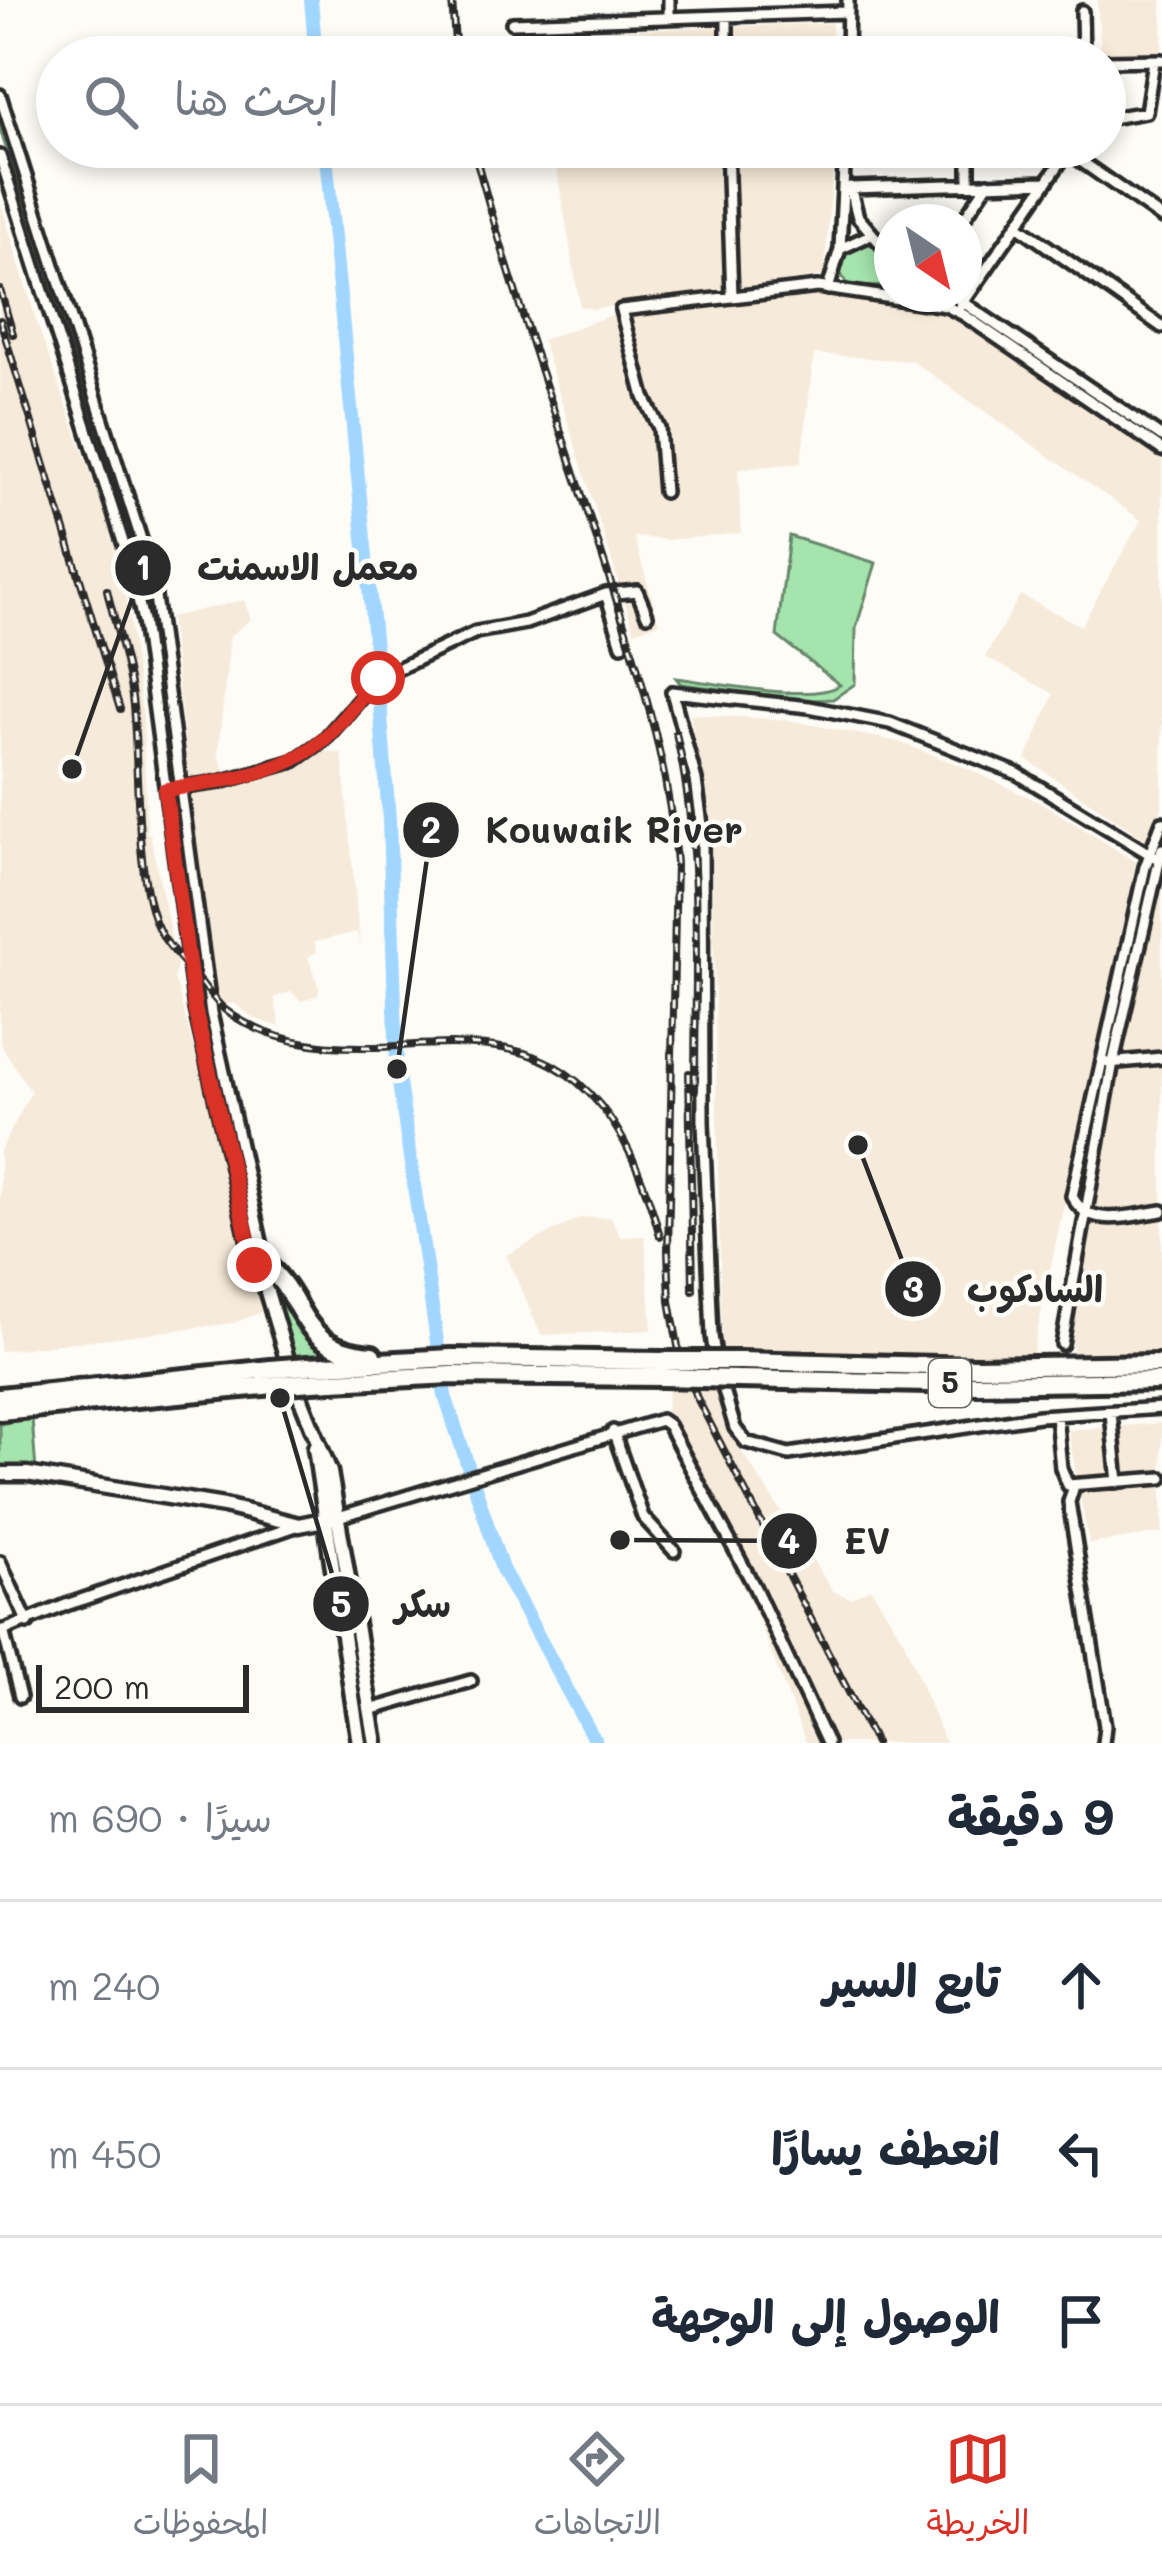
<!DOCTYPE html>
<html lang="ar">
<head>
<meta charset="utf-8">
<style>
  body { margin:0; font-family:Mali,"Playpen Sans Arabic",sans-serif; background:#f6f6f7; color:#1f2937; direction:rtl }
  .compass { position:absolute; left:874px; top:204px; width:108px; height:108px; border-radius:50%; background:#fff; box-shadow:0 6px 18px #0003; rotate:145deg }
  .scale { position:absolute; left:36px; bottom:30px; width:213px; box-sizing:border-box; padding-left:12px; border:6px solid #2b2b2b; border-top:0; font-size:33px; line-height:42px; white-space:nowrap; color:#2b2b2b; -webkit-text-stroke:9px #fdfcf7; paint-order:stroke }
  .stop { position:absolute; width:36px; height:36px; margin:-27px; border:9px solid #d93025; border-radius:50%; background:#fff }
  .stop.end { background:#d93025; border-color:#fff; box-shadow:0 3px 12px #0008 }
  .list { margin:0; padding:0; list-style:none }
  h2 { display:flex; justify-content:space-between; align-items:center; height:156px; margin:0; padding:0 48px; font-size:51px }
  h2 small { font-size:39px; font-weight:400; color:#747a83 }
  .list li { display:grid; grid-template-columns:78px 1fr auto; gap:36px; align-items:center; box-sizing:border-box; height:168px; padding:0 48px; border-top:3px solid #e0e1e3 }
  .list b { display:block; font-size:45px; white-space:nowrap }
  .list em { font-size:39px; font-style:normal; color:#747a83 }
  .icon { flex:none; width:66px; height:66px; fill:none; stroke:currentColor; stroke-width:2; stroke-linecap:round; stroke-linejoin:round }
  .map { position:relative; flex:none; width:1162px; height:1743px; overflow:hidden; direction:ltr }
  .search { position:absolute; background:#fff; box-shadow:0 6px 18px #0003; left:36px; right:36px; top:36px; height:132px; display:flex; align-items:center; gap:30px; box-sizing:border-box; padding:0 42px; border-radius:66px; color:#747a83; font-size:45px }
  .sheet { height:660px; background:#fff }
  nav { display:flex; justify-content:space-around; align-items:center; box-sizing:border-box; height:168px; border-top:3px solid #e0e1e3; background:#fff; font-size:33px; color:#747a83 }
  nav a { display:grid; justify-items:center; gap:6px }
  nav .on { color:#d93025 }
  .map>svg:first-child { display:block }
  .built { fill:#f6ebda }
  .green { fill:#a5e4ad; stroke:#68886c; stroke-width:3 }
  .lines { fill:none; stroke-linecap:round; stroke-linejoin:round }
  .river { stroke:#a0d6ff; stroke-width:14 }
  .street-casing { stroke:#2b2b2b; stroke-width:18 }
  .secondary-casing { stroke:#2b2b2b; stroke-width:21 }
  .highway-casing { stroke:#2b2b2b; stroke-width:26 }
  .street { stroke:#fdfcf7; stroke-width:9 }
  .secondary { stroke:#fdfcf7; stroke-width:12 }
  .highway { stroke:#fdfcf7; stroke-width:16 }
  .rail-casing { stroke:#2b2b2b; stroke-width:8 }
  .rail { stroke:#fdfcf7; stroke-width:3; stroke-dasharray:9; stroke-linecap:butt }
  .highway-bridge-casing { stroke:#2b2b2b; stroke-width:26; stroke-linecap:butt }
  .highway-bridge { stroke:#fdfcf7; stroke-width:16 }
  .route { stroke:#d93025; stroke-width:15 }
  .labels { text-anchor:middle; stroke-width:9; stroke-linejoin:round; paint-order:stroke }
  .shield { fill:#fdfcf7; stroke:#6a6a68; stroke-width:3 }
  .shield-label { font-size:30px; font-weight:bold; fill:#2b2b2b }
  .leader { fill:none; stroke:#2b2b2b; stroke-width:4.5 }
  .callout-dot { fill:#2b2b2b; stroke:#fdfcf7; stroke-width:4.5 }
  .mark-label { font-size:36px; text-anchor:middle; font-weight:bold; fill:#fff }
  .callout-label { font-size:36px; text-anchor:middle; font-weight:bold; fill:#2b2b2b; stroke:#fdfcf7; stroke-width:9; stroke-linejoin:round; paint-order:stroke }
</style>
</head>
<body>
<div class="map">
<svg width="1162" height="1743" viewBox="0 0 1162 1743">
  <rect width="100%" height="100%" fill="#fdfcf7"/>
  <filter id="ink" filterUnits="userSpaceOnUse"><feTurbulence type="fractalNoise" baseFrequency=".00833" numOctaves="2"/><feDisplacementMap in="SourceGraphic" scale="24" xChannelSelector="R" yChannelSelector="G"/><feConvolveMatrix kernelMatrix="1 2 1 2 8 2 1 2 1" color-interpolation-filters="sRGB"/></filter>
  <g filter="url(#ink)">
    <path class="built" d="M1097,0H1162V54L1101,55Z
      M832,23L833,57H470L468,43L507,34Z
      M553,147H835L824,276L593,309L580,306Z
      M0,201L37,323L107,518L126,597L143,718L147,833L150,834L177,965L174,977L266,1310L234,1323L0,1351V1151L31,1092L0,1043Z
      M818,292L944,306L1162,452V809L1146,840L1026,759L1054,694L985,657L1020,595L1081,626L1141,520L912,361L814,354L801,463L738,469L741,533L668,540L634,537L659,623L634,631L542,340L609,316Z
      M244,600L251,619L230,636L218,754L227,774L290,758L303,750L342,753L360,947L357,932L315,942L317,952L308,957L319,988L318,995L301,1001L291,992L274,997L280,1027L253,1018L234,1003L221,1006L212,976L170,617Z
      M690,714L788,720L899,742L967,768L1047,806L1136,862L1031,1361L722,1355L711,825Z
      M1162,879V1352L1093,1359L1074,1353L1065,1323Z
      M611,1217L620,1237L645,1236L652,1330L541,1335L506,1255L580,1218Z
      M669,1386L716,1387L723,1423L833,1591L850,1598L871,1588L904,1641L945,1743H806L756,1613L664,1429Z
      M1162,1423V1533L1089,1544L1068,1430Z"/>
    <path class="green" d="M0,109L145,564L175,781L169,782L145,587L0,129Z
      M860,243H869L892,262V287L848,286L837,267L844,251Z
      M789,536L876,563L856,628L855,684L833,699L810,700L681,684L676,678C713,682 812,704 840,685L777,636Z
      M278,1292C300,1332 315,1339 356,1359L294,1361L274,1294Z
      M32,1418L36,1471L0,1469V1424Z"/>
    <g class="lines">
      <path class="river" d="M311,0L316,57
        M325,147L378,678L389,820L397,1069L445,1396L502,1569L596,1743"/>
      <defs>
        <path id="street" d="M669,0V18
          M1082,11L1083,57
          M727,18V57
          M512,23L846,12
          M847,57L848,0
          M1105,61L1162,60
          M0,95L152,574L211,1013L264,1255L267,1292
          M1105,119L1146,112L1154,61
          M727,147L732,297
          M969,147V184
          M1068,152L1162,218
          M0,156L130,564L143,621L195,1009L251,1256L267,1292
          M850,187L858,217L892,257
          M850,188L1047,182
          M962,222L988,183
          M1017,225L1162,327
          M840,249L870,235
          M828,289L840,249L845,147
          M951,294L1162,437
          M961,306L1071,147
          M664,492L659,428L644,397L621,310L818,287L946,306L964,315L1162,450
          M606,594L622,645
          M177,788L220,782L294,761L324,740L378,678L476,632L526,623L606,594L637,591L647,615
          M1162,822L1145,867L1072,1196C1088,1230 1132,1215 1162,1211
          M1108,1063L1162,1058
          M1062,1344L1113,1062L1162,849
          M716,1361L712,1336L703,1122L702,825L696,780L672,692L809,707L890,723L1018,774L1158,859
          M720,1377L735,1428L746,1442L789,1454L1039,1416L1162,1408
          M1111,1413L1118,1482
          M1056,1415L1061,1468L1068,1485L1162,1478
          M613,1431L643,1517L674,1551
          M1074,1486L1069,1502L1105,1726L1103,1743
          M338,1517L661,1420L668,1425L755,1588L827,1743
          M0,1562L28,1623
          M3,1630L20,1697
          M0,1632L66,1605L299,1525
          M370,1710L471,1681"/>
        <path id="secondary" d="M267,1292L287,1359
          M299,1394L330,1472L376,1743
          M315,1448L359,1743
          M0,1474H27L224,1506L299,1525L338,1517"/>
        <path id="highway" d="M266,1265C309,1303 297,1349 372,1355
          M740,1361L977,1367L1162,1364
          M308,1366L451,1358L663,1361
          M738,1379L976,1384L1162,1381
          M313,1382L452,1375L663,1377
          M0,1397L271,1369
          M0,1411L274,1385"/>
      </defs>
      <use href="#street" class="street-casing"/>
      <use href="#secondary" class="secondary-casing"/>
      <use href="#highway" class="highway-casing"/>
      <use href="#street" class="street"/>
      <use href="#secondary" class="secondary"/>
      <use href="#highway" class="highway"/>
      <defs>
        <path id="rail" d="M452,0L456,57
          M473,147C508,277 552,405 595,534C630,642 668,749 676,863L668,1251L670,1301L678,1346L697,1398L875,1743
          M0,290L13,334
          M0,320L120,709
          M107,590C115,625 127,661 132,697C140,759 133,881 160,932C168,947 183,961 194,974C204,985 213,999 224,1009C266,1042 320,1048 371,1047C415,1046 464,1040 508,1049C601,1067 638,1156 660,1236
          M676,733C703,849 695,971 695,1089
          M689,1073L693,1290"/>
      </defs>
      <use href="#rail" class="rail-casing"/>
      <use href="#rail" class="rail"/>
      <defs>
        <path id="highway-bridge" d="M663,1361H740
          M271,1369L308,1366
          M663,1377L738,1379
          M274,1385L313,1382"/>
      </defs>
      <use href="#highway-bridge" class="highway-bridge-casing"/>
      <use href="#highway-bridge" class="highway-bridge"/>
    </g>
  </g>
  <g class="lines" filter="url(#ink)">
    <path class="route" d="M254,1265L195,1010L165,790C217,781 278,777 320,742C342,725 358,698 378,678"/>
  </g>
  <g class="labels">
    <rect class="shield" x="929" y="1359" width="42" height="48" rx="9"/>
    <g class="shield-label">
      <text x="950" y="1393">5</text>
    </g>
  </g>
  <path class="leader" d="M72 769L143 568M397 1069L431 830M858 1145L913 1289M620 1540L789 1541M280 1398L341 1604"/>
  <g class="callout-dot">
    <circle cx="72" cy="769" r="12"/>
    <circle cx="397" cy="1069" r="12"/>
    <circle cx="858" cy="1145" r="12"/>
    <circle cx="620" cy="1540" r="12"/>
    <circle cx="280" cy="1398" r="12"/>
    <circle cx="143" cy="568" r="30"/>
    <circle cx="431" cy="830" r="30"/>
    <circle cx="913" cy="1289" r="30"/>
    <circle cx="789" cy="1541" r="30"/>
    <circle cx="341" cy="1604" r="30"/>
  </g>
  <g class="mark-label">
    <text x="143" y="580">1</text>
    <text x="431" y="843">2</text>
    <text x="913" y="1302">3</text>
    <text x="789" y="1554">4</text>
    <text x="341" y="1617">5</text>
  </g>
  <g class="callout-label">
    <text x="308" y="580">معمل الاسمنت</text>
    <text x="614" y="843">Kouwaik River</text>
    <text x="1035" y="1302">السادكوب</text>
    <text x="867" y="1554">EV</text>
    <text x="423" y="1617">سكر</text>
  </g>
</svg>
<svg class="compass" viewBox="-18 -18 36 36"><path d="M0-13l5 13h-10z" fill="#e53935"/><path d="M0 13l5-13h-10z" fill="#747a83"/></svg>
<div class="scale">200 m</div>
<div class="stop" style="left:378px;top:678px"></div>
<div class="stop end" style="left:254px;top:1265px"></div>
<div class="search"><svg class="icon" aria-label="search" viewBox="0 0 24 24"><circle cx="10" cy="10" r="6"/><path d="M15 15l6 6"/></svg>ابحث هنا</div>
</div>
<section class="sheet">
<h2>9 دقيقة<small>سيرًا · 690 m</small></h2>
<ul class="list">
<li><svg class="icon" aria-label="ahead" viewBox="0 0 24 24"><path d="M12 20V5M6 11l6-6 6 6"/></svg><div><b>تابع السير</b></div><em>240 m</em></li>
<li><svg class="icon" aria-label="left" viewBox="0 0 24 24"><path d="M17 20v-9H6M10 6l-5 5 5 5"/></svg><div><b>انعطف يسارًا</b></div><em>450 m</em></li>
<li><svg class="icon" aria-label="arrive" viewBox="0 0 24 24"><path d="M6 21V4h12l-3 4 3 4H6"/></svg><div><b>الوصول إلى الوجهة</b></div></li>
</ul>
</section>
<nav>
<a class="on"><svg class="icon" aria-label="map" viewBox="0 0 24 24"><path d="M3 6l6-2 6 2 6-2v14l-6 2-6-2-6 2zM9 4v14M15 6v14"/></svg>الخريطة</a>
<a><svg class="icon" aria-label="directions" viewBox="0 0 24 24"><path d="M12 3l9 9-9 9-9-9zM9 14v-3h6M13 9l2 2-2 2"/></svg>الاتجاهات</a>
<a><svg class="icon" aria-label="saved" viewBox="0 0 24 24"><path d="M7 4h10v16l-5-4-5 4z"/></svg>المحفوظات</a>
</nav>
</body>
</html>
